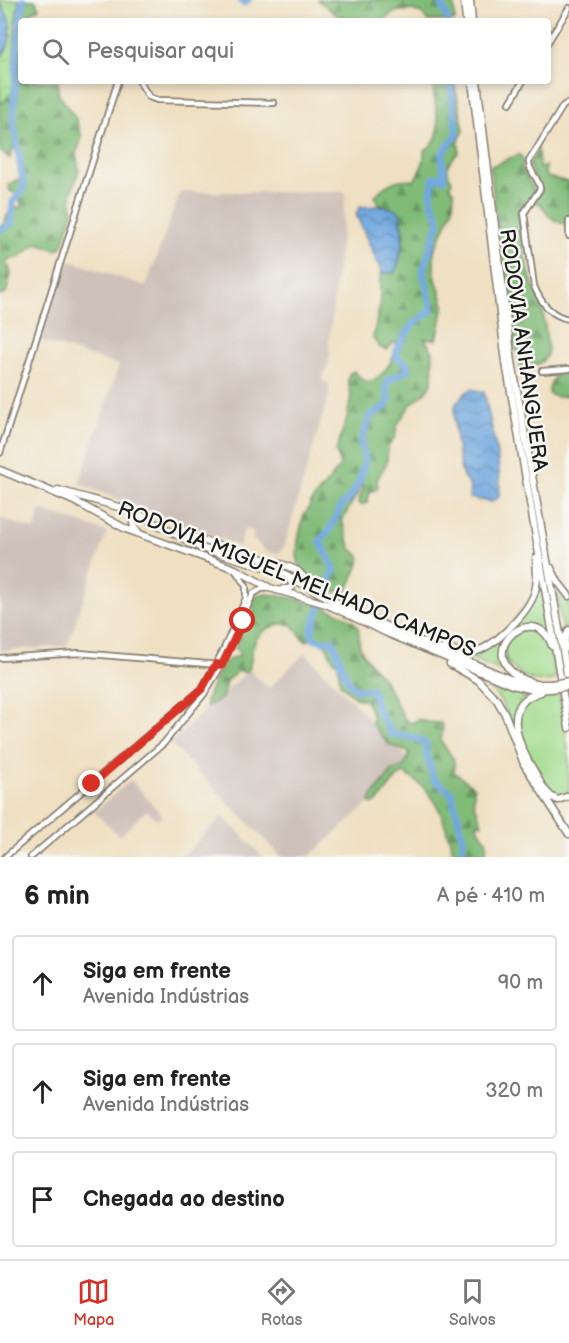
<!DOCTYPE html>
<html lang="pt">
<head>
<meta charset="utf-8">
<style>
  body { margin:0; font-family:"Balsamiq Sans",sans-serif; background:#f6f6f6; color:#222 }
  .stop { position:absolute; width:18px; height:18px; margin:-14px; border:4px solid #d93025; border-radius:50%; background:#fff }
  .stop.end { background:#d93025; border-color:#fff; box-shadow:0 2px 6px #0008 }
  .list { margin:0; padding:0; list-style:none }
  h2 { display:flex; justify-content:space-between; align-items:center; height:78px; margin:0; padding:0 24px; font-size:26px }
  h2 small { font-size:20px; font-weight:400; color:#767676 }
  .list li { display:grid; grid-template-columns:39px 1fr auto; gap:18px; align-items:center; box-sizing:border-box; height:96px; margin:0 12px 12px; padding:0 12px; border:2px solid #e0e0e0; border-radius:6px }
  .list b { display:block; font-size:22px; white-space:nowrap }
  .list p { margin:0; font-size:20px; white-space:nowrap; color:#767676 }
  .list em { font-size:20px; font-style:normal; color:#767676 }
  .icon { flex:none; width:33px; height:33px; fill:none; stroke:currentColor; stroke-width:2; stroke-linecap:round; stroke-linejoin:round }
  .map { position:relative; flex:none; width:569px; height:857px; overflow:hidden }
  .search { position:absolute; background:#fff; box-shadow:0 3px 9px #0003; left:18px; right:18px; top:18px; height:66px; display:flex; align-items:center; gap:15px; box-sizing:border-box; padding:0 21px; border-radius:6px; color:#767676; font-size:22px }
  .sheet { height:402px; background:#fff }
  nav { display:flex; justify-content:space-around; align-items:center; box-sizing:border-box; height:84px; border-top:2px solid #e0e0e0; background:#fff; font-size:16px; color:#767676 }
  nav a { display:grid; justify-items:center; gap:3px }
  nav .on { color:#d93025 }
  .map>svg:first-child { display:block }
  .industrial { fill:#cec1ba }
  .grass { fill:#a2db8d; stroke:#5f7c54; stroke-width:1.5 }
  .forest { fill:url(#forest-firs); stroke:#4e6c4a; stroke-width:1.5 }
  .park { fill:url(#park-crowns); stroke:#5f7c54; stroke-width:1.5 }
  .water { fill:url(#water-waves); stroke:#47627e; stroke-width:1.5 }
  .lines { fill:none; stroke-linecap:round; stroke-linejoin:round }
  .river { stroke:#72a8df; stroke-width:7 }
  .minor-casing { stroke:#867e70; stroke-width:8 }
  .highway-casing { stroke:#867e70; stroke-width:9 }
  .minor { stroke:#fff; stroke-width:4.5 }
  .highway { stroke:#fff; stroke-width:6 }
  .highway-bridge-casing { stroke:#867e70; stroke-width:9; stroke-linecap:butt }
  .highway-bridge { stroke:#fff; stroke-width:6 }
  .route { stroke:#d93025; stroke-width:8 }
  .labels { text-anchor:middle; stroke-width:5; stroke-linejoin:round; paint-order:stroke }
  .street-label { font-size:21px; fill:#1c1c1c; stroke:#f6f6f2 }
</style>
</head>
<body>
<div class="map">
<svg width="569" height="857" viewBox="0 0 569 857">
  <defs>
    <pattern id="forest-firs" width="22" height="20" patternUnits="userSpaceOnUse" patternTransform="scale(1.5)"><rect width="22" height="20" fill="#81bb78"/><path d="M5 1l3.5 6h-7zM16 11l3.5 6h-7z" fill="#699762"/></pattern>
    <pattern id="park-crowns" width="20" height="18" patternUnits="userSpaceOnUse" patternTransform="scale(1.5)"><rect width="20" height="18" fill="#a2db8d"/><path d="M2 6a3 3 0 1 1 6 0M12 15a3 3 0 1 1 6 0" fill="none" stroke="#8bbb79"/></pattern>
    <pattern id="water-waves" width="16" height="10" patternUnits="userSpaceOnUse" patternTransform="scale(1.5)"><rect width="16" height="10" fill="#72a8df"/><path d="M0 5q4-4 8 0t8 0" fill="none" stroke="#5d88b4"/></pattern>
  </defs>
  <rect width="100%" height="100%" fill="#f6f6f2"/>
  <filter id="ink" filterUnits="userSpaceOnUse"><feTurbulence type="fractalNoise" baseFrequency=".0167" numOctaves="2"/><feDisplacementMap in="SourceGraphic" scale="12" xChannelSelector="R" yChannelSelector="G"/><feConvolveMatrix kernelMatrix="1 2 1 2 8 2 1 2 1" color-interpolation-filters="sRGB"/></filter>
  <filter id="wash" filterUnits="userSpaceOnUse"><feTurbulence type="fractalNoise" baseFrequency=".008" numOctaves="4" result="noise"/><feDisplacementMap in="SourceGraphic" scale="24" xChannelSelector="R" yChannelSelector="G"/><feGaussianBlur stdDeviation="1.35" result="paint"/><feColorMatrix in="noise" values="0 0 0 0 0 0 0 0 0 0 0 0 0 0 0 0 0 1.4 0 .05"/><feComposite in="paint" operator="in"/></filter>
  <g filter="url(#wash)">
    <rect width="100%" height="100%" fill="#efe0c3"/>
    <path class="industrial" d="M180,192H346L329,341L330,358L322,381L329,384V394L284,547L279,553H272L263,549L252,538L254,532L245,528L239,546L79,484L119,365L41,341L67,260L146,286Z
      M41,510L107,532L67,646L0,651V518L35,530Z
      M305,653L413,764L309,857H282L170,743L249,670L269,688Z
      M131,780L163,816L157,820L147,810L120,836L94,812Z
      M223,816L263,857H182Z"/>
    <path class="grass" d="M554,579L569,598V627L564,636Z
      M539,588H541L550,637L545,632L517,628L505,638L501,648L512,675L462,655L498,640Z
      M524,629C553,631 552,657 556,679C550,680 543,682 537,681C518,678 494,656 511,637C514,634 520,631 524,629Z
      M482,677L511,690L531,693L520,702L516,733L501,701Z
      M549,694H559L569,756V793L559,798L552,795C533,768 489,702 549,694Z"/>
    <path class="forest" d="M13,0H35L39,8L32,12L28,21H21V81H58V93L76,119L82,138L76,154L79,170L71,195L73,212L62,247L56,250L38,243L18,258L7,260L5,263L9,267L11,274L6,294L0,296V226L4,223L12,205L18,208L21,206L20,196L10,191L9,185L14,181L23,179L26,173L18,158L15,142L10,158L0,151V88L8,91L12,107C17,75 23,32 13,0Z
      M318,0H454L455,21H427L422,13L412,10L400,11L393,13L383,21H352L338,16Z
      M434,81H442L446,88L449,89L450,81H454L464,131L459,140V152C449,162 443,166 452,181L450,187L454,191L453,209L434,251V272L444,305L437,340L424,338L433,352L432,383L424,394L411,404L397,425L395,437L388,447L387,462L377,480L378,488L370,492L367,503L360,505L358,503L364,486L362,485L342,521L351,549L359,555L360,558L358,567L349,587L346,591L335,592L332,588L333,581L329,585L322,587C287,570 297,545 304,514C310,510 308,506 312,501C321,489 332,479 340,465L336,451L347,418L351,395L348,381L349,374L354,371C357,374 361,380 365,381C381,384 397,356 396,342L392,344L387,350L379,347L373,338L380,305V276L382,273H394C399,263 405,239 403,228C401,222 400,219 400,213C391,204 379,210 375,196C384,185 399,176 414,181C419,171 425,164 424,151C452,134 429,103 434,81Z
      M538,149L539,167L540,168L546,166L545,173L547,177L569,182V224C555,225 547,214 540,203H526L517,211L526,261L533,285L542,303L548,350C547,364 532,366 521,370L515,345L512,342L509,321L490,166C501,164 510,156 520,155L523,160L522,168L536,193L539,190L529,164Z
      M569,369V396L556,397L549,394V388L557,370Z
      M260,594C278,593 352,610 358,628C360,634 358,641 360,647C364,659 377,670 384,680C393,693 397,708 406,721L412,723L418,719L428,722L441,723L443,728L441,741L454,760V772L474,787V802L482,824L477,823V826L487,842L485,857H455C443,822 442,793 403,773C391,780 386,796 374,804L370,803L372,796L393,770L404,766L410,753L388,744L372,724V714L365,700L355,698L340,683L338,664L332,658L325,644L315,639L305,641L292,625C278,620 257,631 253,647C251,654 251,663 249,670L245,672L238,671L226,681L222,698L206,707C204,698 221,664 230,659C233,657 236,657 239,657V652L235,649C236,639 239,633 248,627L247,620L254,615L253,601Z"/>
    <path class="park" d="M0,0H19L15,22L13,91L3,103L0,100Z"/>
    <path class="water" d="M0,2C2,8 8,14 9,20C12,31 10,51 0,57Z
      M381,206L395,209L400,213L403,240L398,265L394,273H382L356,214L360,207Z
      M471,389L484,392C490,422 503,467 499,497L491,502L469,498L470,486C468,483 466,481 464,478C458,467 453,419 455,407C457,399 465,393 471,389Z"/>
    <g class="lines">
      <path class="river" d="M240,0L244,3L248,0
        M440,0L448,21
        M450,81L457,134L442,154L444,179L434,177C432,186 429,198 434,207C436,212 438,215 439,221L423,271L432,310L413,324L397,348L396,356L407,365L408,370L388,380L386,388L389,400L385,407L370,416L361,441L365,460L359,482L349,499L341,506L329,531L320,541L334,569L311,631L313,638L325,642L332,640C339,651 344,685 357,689C361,691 368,689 372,689L378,711L392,734C405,736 417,736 426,745V754L434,780L451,792L463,836L462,857
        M0,230L11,224L13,202L24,188L13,119L18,41L23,0"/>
    </g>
  </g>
  <g filter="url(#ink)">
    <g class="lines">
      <defs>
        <path id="minor" d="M548,42L569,8
          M139,81L149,97L157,100L274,103
          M569,102L563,106L529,161C528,172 540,178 540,189L524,213L534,286C540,301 551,316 569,319
          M510,103L523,81
          M569,221V236
          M542,371L569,369
          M0,453L118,81
          M0,658L79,653L219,665
          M5,857L202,689L223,651L246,598V586L236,571
          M31,857L164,743L204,694L222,665L253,594L261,589L270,588"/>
        <path id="highway" d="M464,0L466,21
          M470,0L472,21
          M472,81L506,363L569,728
          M477,81L512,362L569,685
          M0,470L74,501L126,529L235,569L270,588L326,604L387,633L512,685L534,690L551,689
          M58,490L133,511L201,548L279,571L358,614L507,678L527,684H551
          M175,532L287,566L298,571L311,585
          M139,533L134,528L133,522L137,518L144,519
          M551,568L558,582L569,596
          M283,589H289L293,586L288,576
          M444,648C455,651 465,654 477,651C496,645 530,611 535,591C538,581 537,569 536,558
          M565,649V639L569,630
          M450,664L478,680L497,700L505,714L524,764L569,834
          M531,682C464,659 535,595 552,646
          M541,692C499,703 519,746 534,771C540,782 546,796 558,800L569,796"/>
      </defs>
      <use href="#minor" class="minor-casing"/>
      <use href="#highway" class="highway-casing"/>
      <use href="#minor" class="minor"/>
      <use href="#highway" class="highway"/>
      <defs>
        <path id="highway-bridge" d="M551,684L569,681
          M551,689L569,686"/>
      </defs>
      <use href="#highway-bridge" class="highway-bridge-casing"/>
      <use href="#highway-bridge" class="highway-bridge"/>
    </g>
  </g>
  <g class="lines" filter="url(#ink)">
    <path class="route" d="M92,784L202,689L216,664L222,665L243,621"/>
  </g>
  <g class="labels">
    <g class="street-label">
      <text transform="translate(524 350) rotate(82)" y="7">RODOVIA ANHANGUERA</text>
      <text transform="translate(297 579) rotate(22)" y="7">RODOVIA MIGUEL MELHADO CAMPOS</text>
    </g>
  </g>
</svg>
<div class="stop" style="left:243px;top:621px"></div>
<div class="stop end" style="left:92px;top:784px"></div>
<div class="search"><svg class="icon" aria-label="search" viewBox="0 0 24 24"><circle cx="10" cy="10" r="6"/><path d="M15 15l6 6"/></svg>Pesquisar aqui</div>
</div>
<section class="sheet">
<h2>6 min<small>A pé · 410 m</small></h2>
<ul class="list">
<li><svg class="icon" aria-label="ahead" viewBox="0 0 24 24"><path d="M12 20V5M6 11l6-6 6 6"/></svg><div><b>Siga em frente</b><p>Avenida Indústrias</p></div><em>90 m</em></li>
<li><svg class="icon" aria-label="ahead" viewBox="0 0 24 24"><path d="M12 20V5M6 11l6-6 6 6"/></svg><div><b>Siga em frente</b><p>Avenida Indústrias</p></div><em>320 m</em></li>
<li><svg class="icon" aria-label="arrive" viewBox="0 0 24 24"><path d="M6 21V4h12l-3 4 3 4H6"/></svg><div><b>Chegada ao destino</b></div></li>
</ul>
</section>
<nav>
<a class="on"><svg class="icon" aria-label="map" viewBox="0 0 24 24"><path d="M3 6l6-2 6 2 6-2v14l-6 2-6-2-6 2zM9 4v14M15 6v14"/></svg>Mapa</a>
<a><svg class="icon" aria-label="directions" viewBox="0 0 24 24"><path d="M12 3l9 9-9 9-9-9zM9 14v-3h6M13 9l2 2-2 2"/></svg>Rotas</a>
<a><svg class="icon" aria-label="saved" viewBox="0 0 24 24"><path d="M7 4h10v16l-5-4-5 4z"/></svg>Salvos</a>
</nav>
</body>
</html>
